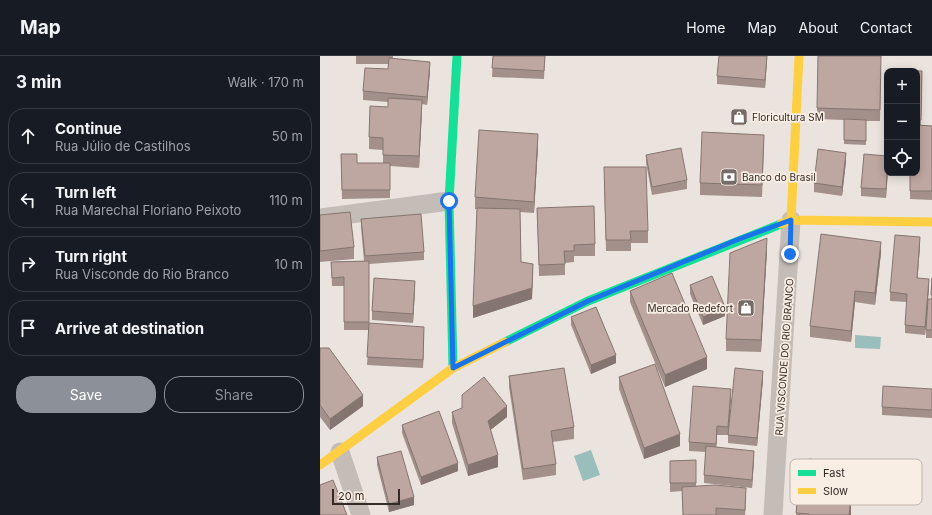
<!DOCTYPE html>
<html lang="en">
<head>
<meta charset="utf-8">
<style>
  body { margin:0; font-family:Inter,sans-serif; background:#20242c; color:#f1f3f6 }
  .controls { position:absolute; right:12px; top:12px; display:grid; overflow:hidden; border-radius:8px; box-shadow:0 2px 10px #0003 }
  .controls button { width:36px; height:36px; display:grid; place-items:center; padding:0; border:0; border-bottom:1px solid #363941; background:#171b24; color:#f1f3f6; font:20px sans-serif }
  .scale { position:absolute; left:12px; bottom:10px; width:68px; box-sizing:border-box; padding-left:4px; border:2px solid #342a26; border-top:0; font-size:11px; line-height:14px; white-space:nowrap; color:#342a26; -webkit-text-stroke:3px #f9eee4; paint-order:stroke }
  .stop { position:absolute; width:12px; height:12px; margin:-9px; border:3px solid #1a73e8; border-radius:50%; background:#fff }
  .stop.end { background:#1a73e8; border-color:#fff; box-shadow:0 1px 4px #0008 }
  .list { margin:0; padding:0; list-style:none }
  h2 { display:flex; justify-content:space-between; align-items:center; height:52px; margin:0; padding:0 16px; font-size:17px }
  h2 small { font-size:13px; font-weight:400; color:#9ea1a6 }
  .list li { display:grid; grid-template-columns:26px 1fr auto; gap:12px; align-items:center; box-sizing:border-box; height:56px; margin:0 8px 8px; padding:0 8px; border:1px solid #363941; border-radius:16px }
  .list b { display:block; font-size:15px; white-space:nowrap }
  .list p { margin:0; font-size:13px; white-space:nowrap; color:#9ea1a6 }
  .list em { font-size:13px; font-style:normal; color:#9ea1a6 }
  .actions { display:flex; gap:8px; padding:12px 16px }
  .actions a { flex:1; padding:9px 0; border:1px solid #8c9099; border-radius:16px; text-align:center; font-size:14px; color:#8c9099 }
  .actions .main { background:#8c9099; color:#fff }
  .icon { flex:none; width:22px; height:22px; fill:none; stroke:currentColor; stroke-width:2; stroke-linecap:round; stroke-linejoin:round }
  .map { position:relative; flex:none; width:612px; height:459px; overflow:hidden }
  header { display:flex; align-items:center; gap:24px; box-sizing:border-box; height:56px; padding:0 20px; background:#171b24; border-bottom:1px solid #363941 }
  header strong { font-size:19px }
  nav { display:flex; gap:22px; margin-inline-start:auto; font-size:14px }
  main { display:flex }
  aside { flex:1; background:#171b24 }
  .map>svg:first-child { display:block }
  .water { fill:#9abebb }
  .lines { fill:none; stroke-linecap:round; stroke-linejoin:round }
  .street { stroke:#c4bcb7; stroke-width:19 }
  .fast { stroke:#16e098; stroke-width:9 }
  .slow { stroke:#ffcf43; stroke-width:9 }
  .wall { fill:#a3908a }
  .shaded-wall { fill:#857570 }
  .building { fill:#bea7a0; stroke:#857570 }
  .route { stroke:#1a73e8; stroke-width:5 }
  .labels { text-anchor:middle; stroke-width:3.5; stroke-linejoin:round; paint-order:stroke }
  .poi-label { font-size:10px; fill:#342a26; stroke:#f9eee4; text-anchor:start }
  .street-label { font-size:10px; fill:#342a26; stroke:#f9eee4 }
  .key { fill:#f9eee4; stroke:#beb3ab; stroke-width:1 }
  .key-label { font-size:11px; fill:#342a26 }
</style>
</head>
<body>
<header>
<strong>Map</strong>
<nav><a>Home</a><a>Map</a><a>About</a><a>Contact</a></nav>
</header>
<main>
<aside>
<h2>3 min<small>Walk · 170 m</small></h2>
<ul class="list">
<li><svg class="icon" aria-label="ahead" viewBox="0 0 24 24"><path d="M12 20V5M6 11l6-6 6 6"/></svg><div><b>Continue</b><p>Rua Júlio de Castilhos</p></div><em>50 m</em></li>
<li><svg class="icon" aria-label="left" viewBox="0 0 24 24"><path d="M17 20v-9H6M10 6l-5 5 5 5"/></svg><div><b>Turn left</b><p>Rua Marechal Floriano Peixoto</p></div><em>110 m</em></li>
<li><svg class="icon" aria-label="right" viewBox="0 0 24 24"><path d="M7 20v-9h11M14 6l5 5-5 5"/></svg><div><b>Turn right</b><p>Rua Visconde do Rio Branco</p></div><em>10 m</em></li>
<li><svg class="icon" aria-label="arrive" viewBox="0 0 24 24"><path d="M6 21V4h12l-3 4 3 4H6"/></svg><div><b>Arrive at destination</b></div></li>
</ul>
<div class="actions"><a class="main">Save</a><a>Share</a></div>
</aside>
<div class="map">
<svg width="612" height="459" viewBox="0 0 612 459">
  <rect width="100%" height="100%" fill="#ebe4de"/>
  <path class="water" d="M535,279L561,281L560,293L535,292Z
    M271,394L280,419L263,425L254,400Z"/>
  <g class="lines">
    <path class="street" d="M0,162L129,145
      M20,396L41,459
      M453,459L471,164"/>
    <path class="fast" d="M185,286L268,245L461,168
      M133,312L129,145L137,0"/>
    <path class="slow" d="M471,164L479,0
      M461,168L471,164L612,166
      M0,409L133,312L185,286"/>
  </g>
  <path class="wall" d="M36,0H73V3L110,14L107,49L102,48L99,112L70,110V142L22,143L21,98L37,107H63V94L49,93V81L68,51V46L43,44V35L68,13V8H36Z
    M173,0H225L224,23L172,21Z
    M447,0L445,32L397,28V20Z
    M561,11L560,65H546V89L524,88V64L497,63V52Z
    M597,15H602L601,69L612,70V144L590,143V117H597Z
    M567,27V71H566Z
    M218,90L214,157L200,156L201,206L213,219L212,243L153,262L157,153H155V141Z
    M444,90L442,141L380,139V127Z
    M326,99L367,124V133L332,139L326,107Z
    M567,100L566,142L541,140V132Z
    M526,105L522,140L494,136V127Z
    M284,123L328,175V187H311V195H286Z
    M217,152L275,188V200H254V206L245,207V219L219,220Z
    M0,159L34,191V203L0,206Z
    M41,163L104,196V204L49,208V269L104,279L103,312L47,309L49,274H24V230H12L11,206L44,205L41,171Z
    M600,190L597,222L609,231L605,279L585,277V269L587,246L570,245V236Z
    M447,194L441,296L406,295V283Z
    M561,197L555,249L535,246L531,286L490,281V270Z
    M612,222V282H606V274L611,243Z
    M370,229L405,260L383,269L370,238Z
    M95,233L93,267L52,264V255Z
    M310,235L387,313L345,331L310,246Z
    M251,261L296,307L271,318L251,269Z
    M0,292L43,350L10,374L0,361Z
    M189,320L254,371V383L232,386L236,408V419L203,424L189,331Z
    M299,321L360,390L324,403L299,333Z
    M443,323L437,390L408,387V379Z
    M612,333V362L562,359V351Z
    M411,341L408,379H397L396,391L434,403L432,432L384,427V419L386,396L369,395V386Z
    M132,356L187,361L170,374L178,411L148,420L132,367Z
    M82,369L138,415L101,429L82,377Z
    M57,401L94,449L69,456L57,409Z
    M376,404V430L426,440L425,459H363L362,435L350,436V405Z
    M521,418L519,441L531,454V459H476L479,428H487Z"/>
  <path class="shaded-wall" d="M447,0V4L445,32V24Z
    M110,6V14L107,49V41Z
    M102,44V55L99,112V100Z
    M218,78V90L214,157V146Z
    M526,97V105L522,140V131Z
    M567,117H568L566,142V133Z
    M600,181V190L597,230V222Z
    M447,182V194L441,296V284Z
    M561,186V197L555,249V237Z
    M213,208L212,243L153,262V250Z
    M609,223V231L605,279V271Z
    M95,225V233L93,267V258Z
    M535,235V246L531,286V275Z
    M405,251V260L383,269V261Z
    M104,271V279L103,312V304Z
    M296,299V307L271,318V309Z
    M387,301V313L345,331V319Z
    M443,315V323L437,390V382Z
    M411,333V341L408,379V371Z
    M43,339V350L10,374V363Z
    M187,350V361L168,376V365Z
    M397,370V379L396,396V388Z
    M360,378V390L324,403V392Z
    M434,395V403L432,432V424Z
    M178,399V411L148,420V409Z
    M138,407V415L101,429V421Z
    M521,407V418L518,453V441Z
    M426,432V440L425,459V454Z
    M94,441V449L69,456V448Z
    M531,442V459H529Z"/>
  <path class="building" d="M173,0H225L224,15L172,12Z
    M399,0H447L445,24L397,20Z
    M498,0H561L560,54L497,52Z
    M69,2L110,6L107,41L43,35L45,12L68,13Z
    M567,14L602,15L601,64H597V15H567Z
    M567,27V63H566Z
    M68,42L102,44L99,100L63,99V82L49,81L50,50L68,51Z
    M524,63L546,64V85L524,84Z
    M597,69L612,70V135H590V117H597Z
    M159,74L218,78L214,146L155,141Z
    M382,76L444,79L442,129L380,127Z
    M361,92L367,124L332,131L326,99Z
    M498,93L526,97L522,131L494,127Z
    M21,98H37V107H70V134H22Z
    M544,98L567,100V117L566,133L541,132Z
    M284,111H326L328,175H310L311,184H286Z
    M274,150L275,188L254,189V195H244L245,208L219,209L217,152Z
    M157,152L200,153L201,206L213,208L212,232L153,250Z
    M30,156L34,191L0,195V159Z
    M101,158L104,196L45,200L41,163Z
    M501,178L561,186L555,237L535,235L531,275L490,270Z
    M575,179L600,181L597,222L609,223L605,271L585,269L587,238L570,236Z
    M447,182L441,284L406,283L410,197Z
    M49,205V266H24V221L12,222L11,206Z
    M352,217L387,301L345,319L310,235Z
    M392,220L405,251L383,261L370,229Z
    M54,222L95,225L93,258L52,255Z
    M612,222V239H611Z
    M608,243H612V274H606Z
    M276,251L296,299L271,309L251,261Z
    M49,267L104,271L103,304L47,301Z
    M0,292H9L43,339L10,363L0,349Z
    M335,308L360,378L324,392L299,321Z
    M244,312L254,371L231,375L236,408L203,413L189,320Z
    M415,312L443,315L437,382L408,379Z
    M164,321L187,350L168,365L178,399L148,409L132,356L142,352V339Z
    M373,330L411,333L408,371L397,370L396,388L369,386Z
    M563,330L612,333V354L562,351Z
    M119,355L138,407L101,421L82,369Z
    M386,390L434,395L432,424L384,419Z
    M81,395L94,441L69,448L57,401Z
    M489,403L521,407L518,441L531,442L529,459H489V458L476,457L479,428H487Z
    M376,404V427H350V405Z
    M13,424L27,459H0V429Z
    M395,429L426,432L425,454L396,452V459H363L362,431Z"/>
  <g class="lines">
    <path class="route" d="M129,145L133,312L268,245L419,183L471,164L470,198"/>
  </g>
  <defs>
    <symbol id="shop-square" viewBox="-11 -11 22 22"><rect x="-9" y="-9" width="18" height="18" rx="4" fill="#746b66" stroke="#f9eee4"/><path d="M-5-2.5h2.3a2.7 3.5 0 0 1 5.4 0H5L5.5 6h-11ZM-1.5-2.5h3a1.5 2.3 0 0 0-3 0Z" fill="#fff"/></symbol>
    <symbol id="bank-square" viewBox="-11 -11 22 22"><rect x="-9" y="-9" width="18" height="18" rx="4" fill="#746b66" stroke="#f9eee4"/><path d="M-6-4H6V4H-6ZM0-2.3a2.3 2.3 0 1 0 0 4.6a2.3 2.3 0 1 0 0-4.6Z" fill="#fff"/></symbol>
  </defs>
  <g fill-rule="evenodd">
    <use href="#shop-square" x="409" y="51" width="20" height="20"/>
    <use href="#bank-square" x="399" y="111" width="20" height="20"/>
    <use href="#shop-square" x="416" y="242" width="20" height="20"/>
  </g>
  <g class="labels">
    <g class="poi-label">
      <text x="432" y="65">Floricultura SM</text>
      <text x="422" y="125">Banco do Brasil</text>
      <text x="413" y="256" text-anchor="end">Mercado Redefort</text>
    </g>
    <g class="street-label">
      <text transform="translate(464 301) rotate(-86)" y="4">RUA VISCONDE DO RIO BRANCO</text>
    </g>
  </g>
  <rect x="470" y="403" width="132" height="46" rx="6" class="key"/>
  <rect x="478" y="414" width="18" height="6" fill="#16e098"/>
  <rect x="478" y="432" width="18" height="6" fill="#ffcf43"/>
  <g class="key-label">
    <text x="503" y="421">Fast</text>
    <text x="503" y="439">Slow</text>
  </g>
</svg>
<div class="controls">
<button>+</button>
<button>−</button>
<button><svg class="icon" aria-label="locate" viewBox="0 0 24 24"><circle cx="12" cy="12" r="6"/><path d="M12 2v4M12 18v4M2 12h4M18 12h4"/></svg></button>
</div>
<div class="scale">20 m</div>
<div class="stop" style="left:129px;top:145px"></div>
<div class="stop end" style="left:470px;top:198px"></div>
</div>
</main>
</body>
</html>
